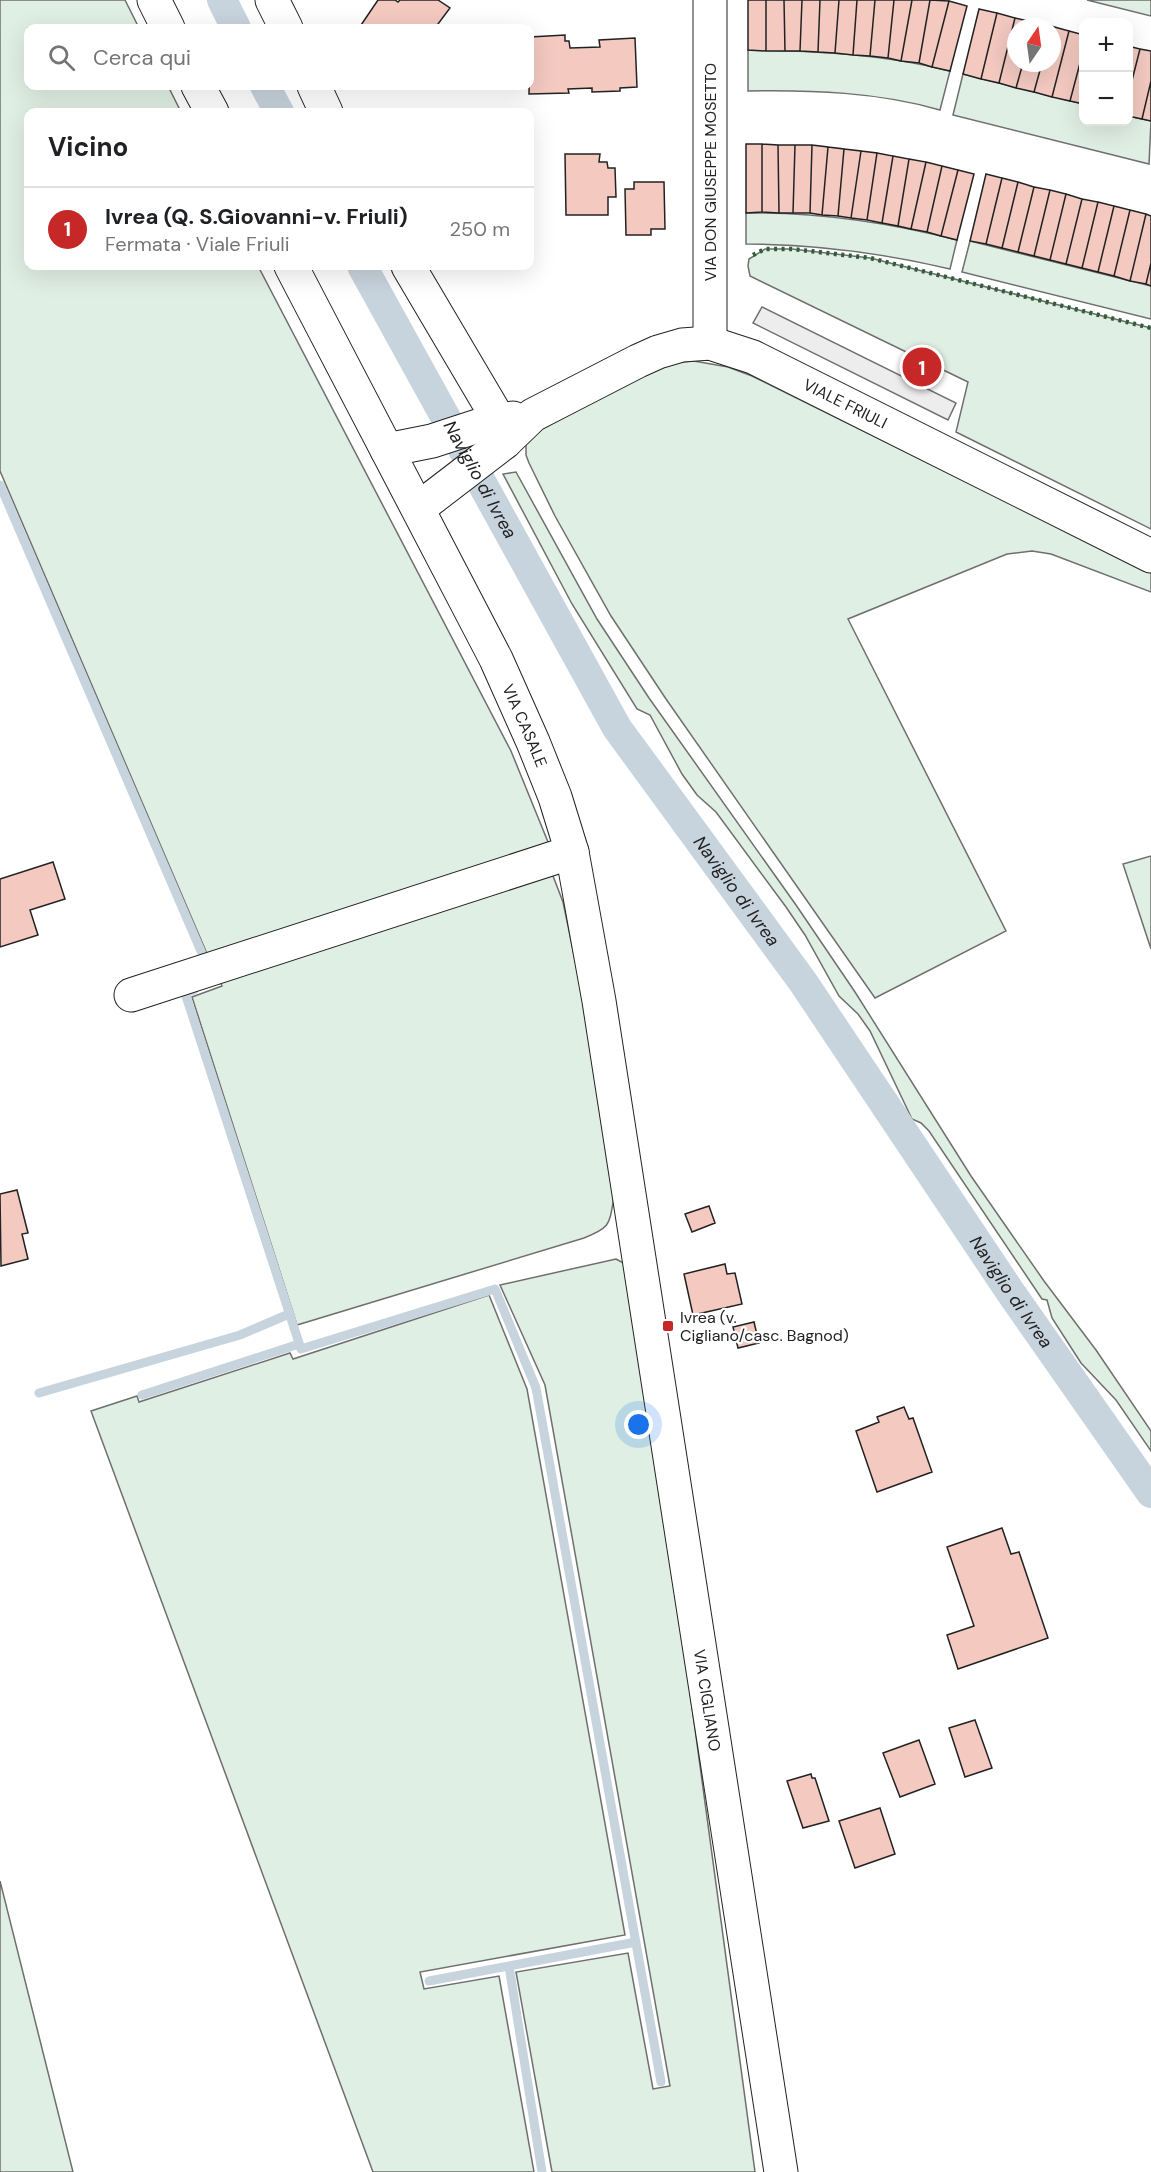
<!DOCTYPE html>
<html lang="it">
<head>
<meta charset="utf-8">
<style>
  body { margin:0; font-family:"DM Sans",sans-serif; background:#f6f6f6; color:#202124 }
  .controls { position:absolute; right:18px; top:18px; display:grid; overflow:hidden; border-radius:12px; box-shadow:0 6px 24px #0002 }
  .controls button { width:54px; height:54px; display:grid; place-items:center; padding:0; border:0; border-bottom:2px solid #e0e0e0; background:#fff; color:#202124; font:30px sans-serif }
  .compass { position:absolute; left:1007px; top:18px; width:54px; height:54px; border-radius:50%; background:#fff; box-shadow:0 6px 24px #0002; rotate:13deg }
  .you { position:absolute; left:639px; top:1425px; width:21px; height:21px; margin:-15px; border:4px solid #fff; border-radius:50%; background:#1a73e8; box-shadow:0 0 0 9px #1a73e833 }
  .badge { display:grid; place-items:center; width:39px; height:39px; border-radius:50%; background:#c62828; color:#fff; font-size:20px; font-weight:700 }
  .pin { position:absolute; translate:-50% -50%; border:3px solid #fff; box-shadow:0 2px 6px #0006 }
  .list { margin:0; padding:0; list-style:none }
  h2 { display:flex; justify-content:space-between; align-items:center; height:78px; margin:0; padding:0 24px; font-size:26px }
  h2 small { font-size:20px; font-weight:400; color:#757577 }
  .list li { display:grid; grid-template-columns:39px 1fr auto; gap:18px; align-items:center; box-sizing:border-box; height:84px; padding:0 24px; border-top:2px solid #e0e0e0 }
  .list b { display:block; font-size:22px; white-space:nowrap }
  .list p { margin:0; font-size:20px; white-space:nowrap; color:#757577 }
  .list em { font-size:20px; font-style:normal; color:#757577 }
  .icon { flex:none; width:33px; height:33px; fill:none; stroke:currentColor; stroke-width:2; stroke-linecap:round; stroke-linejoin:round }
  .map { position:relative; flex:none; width:1151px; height:2172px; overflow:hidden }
  .search { position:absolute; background:#fff; box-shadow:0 6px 24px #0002; left:24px; top:24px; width:510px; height:66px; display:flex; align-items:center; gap:15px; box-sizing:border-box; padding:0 21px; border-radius:12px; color:#757577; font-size:22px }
  .panel { position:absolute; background:#fff; box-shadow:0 6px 24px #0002; left:24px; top:108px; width:510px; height:162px; border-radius:12px }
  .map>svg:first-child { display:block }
  .green { fill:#e0efe3; stroke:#6f6f6f; stroke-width:1.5 }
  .parking { fill:#ededed; stroke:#6f6f6f; stroke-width:1.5 }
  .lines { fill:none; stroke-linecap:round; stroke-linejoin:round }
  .stream { stroke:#c7d3dd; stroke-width:9 }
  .canal { stroke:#c7d3dd; stroke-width:30 }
  .building { fill:#f3c9c0; stroke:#222; stroke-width:1.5 }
  .minor-casing { stroke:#222; stroke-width:35 }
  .major-casing { stroke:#222; stroke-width:35 }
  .minor { stroke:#fff; stroke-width:33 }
  .major { stroke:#fff; stroke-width:33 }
  .hedge { stroke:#2f5e38; stroke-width:4.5; stroke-dasharray:3 4.5; stroke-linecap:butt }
  .poi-dot { fill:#c62828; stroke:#fff; stroke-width:2 }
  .labels { text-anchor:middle; stroke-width:4.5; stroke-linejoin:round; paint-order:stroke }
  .street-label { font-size:16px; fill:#222; stroke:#fff }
  .poi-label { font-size:16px; fill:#222; stroke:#fff; text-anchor:start }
  .water-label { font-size:18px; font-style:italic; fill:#222; stroke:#fff }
</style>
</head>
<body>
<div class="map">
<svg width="1151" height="2172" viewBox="0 0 1151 2172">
  <rect width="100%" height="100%" fill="#fff"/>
  <path class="green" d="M0,0H125L139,28H28V86H168L181,112H28V266H258L511,751L548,842L546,846L208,956L0,471Z
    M1087,0H1151V16Z
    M748,50C816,51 884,54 950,71L940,110C878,92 812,90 748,91Z
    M963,74L1083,104L1084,122H1128L1129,116L1151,121L1149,164L953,115Z
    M746,213C818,212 887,222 957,240L950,269C882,253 816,244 746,244Z
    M970,241L1151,286V319L962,272Z
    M765,249H792L870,258L1151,328V529L956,432L968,382L750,276L748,266L749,259Z
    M694,361L728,367L752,376L1029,513L1151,570V592L1051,554L1032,551L1007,554L848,619L1006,931L875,998L666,699L611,616L555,516L529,463L526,455V444L533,434L653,369L671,363Z
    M516,472L597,619L649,698L796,905L855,992L971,1176L1044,1281L1096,1350L1151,1431V1451L1116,1400L1081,1363L1052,1318L1047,1300L1042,1299L929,1131L921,1123L912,1119L870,1031L858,1014L839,996L805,935L786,907L716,812L697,795L682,774L650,715L637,709L572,604L503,474Z
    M1151,856V949L1123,864Z
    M547,875L553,876L563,902L584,1003L614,1197C609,1225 611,1227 584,1238L297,1325L192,997L222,986L218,976Z
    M616,1259L627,1265L662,1485L755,2172H552L516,1972L628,1953L653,2089L670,2086L545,1385L500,1285Z
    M489,1295L527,1389L625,1935L420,1972L424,1989L499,1976L534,2172H373L91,1411L137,1396L139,1402L290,1353L293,1359Z
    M0,1881L73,2172H0Z"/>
  <path class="parking" d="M762,307L956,403L948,420L753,323Z"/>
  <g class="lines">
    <path class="stream" d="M0,485L207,965
      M194,990L185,993L301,1349L495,1289L536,1388L661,2082
      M39,1393L240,1335L289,1314
      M142,1395L299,1344
      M509,1966L542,2172
      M429,1981L636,1942"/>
    <g class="canal">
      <path d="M222,0L236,28"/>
      <path d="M265,86L279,112"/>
      <path id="s1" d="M362,266L617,728L803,982L1009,1290L1151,1493"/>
    </g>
  </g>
  <path class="building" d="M378,0H395L398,2L400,0H438L450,8L435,28H359Z
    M748,0H766V51L748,50Z
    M766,0H784L785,51H766Z
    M784,0H802L800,51H785Z
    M802,0H820L818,52L800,51Z
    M820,0H839L835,53L818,52Z
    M839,0H857L853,55L835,53Z
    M857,0H875L870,56L853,55Z
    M875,0H894L888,58L870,56Z
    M894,0H912L901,61L888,58Z
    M912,0H930L919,63L901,61Z
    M930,0L949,1L932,67L919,63Z
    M949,1L967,6L950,71L932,67Z
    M979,9L997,13L981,79L963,74Z
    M997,13L1015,18L999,83L981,79Z
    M1015,18L1033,22L1032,27H1016V63H1023L1016,88L999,83Z
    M1051,26L1069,31L1052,97L1034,92L1042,63H1052Z
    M1069,31L1084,35V48L1070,101L1052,97Z
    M565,35V41H569L570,48L600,47L599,40L635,38L637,87L620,88V91L592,92V88L568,89L569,93L529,94L530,37Z
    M1128,46L1140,49L1128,96Z
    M1084,48V104L1070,101Z
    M1140,49L1151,51V81L1142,119L1128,116V96Z
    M1023,63H1042L1034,92L1016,88Z
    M1151,81V121L1142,119Z
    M746,144H762V212L746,213Z
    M762,144L778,145L779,213L762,212Z
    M778,145H795L793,213H779Z
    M795,145H812L810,213H793Z
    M812,145L828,147L822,215L810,213Z
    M828,147L844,149L838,216L822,215Z
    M844,149L861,151L851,218L838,216Z
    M861,151L877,153L867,220L851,218Z
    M877,153L893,156L882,223L867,220Z
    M565,154H600L599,162H607L608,168H615L616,197H608V215H566Z
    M893,156L909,159L898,226L882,223Z
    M909,159L926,162L911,229L898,226Z
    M926,162L942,166L927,232L911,229Z
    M942,166L958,170L941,236L927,232Z
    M958,170L974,174L957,240L941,236Z
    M986,174L1002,178L986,244L970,241Z
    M1002,178L1018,182L1002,248L986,244Z
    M634,182H664L665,229H651V235H626L625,189H634Z
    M1018,182L1034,187L1018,252L1002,248Z
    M1034,187L1050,190L1034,256L1018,252Z
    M1050,190L1066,194L1050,260L1034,256Z
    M1066,194L1082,199L1066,264L1050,260Z
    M1082,199L1098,202L1082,268L1066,264Z
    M1098,202L1114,206L1098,272L1082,268Z
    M1114,206L1130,210L1114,276L1098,272Z
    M1130,210L1146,214L1130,281L1114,276Z
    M1146,214L1151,216V263L1146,284L1130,281Z
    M1151,263V286L1146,284Z
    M53,862L65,899L30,910L38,935L0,947V879Z
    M17,1190L28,1233L22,1234L28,1259L1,1266L0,1194Z
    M709,1206L715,1223L692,1232L685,1214Z
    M725,1264L727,1274L735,1273L742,1304L693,1315L684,1274Z
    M754,1322L759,1343L738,1348L733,1327Z
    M904,1407L909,1419L913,1418L932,1472L877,1492L856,1431L879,1422L877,1417Z
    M1002,1528L1011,1554L1019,1552L1048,1638L958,1669L947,1635L974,1626L947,1547Z
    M975,1720L992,1768L965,1777L949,1728Z
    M919,1740L935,1784L900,1797L883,1753Z
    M811,1774L812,1778H815L829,1821L803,1828L787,1781Z
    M880,1808L895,1854L855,1868L839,1821Z"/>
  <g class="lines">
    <defs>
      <g id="minor">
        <path d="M272,0L286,28"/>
        <path d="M710,0V343"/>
        <path d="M314,86L326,112"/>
        <path d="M408,266L493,410V421L505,442"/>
        <path d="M387,450L432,441L493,421L513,418"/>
        <path id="s2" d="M419,508L505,442L533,415L638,361L658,352L682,345L710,343L753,357L1151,556"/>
        <path d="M131,995L572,852"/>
      </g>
      <g id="major">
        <path d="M154,0L168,28"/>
        <path d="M198,86L212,112"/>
        <path id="s3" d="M291,266L496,659L533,742L555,797L572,852L599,1001L781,2172"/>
      </g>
    </defs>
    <use href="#minor" class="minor-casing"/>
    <use href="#major" class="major-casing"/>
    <use href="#minor" class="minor"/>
    <use href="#major" class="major"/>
    <path class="hedge" d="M753,255L765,249H792L870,258L1151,328"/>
  </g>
  <rect class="poi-dot" x="662" y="1320" width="12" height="12" rx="3"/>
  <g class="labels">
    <g class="street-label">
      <text transform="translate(710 172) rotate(-90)" y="6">VIA DON GIUSEPPE MOSETTO</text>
      <text dy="6" stroke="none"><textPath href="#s2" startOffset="489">VIALE FRIULI</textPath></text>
      <text dy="6" stroke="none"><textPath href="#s3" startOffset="516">VIA CASALE</textPath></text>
      <text dy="6" stroke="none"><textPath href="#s3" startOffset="1510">VIA CIGLIANO</textPath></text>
    </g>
    <g class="poi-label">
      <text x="680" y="1323">Ivrea (v.<tspan x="680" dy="18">Cigliano/casc. Bagnod)</tspan></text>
    </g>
    <g class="water-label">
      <text dy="6" stroke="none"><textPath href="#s1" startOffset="244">Naviglio di Ivrea</textPath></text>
      <text dy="6" stroke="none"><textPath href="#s1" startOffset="730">Naviglio di Ivrea</textPath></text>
      <text dy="6" stroke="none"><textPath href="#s1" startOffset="1216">Naviglio di Ivrea</textPath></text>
    </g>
  </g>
</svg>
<div class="controls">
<button>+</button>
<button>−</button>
</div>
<svg class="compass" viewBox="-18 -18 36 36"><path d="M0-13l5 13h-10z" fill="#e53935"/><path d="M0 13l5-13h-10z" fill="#757577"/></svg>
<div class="you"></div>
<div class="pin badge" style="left:922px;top:367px">1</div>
<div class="search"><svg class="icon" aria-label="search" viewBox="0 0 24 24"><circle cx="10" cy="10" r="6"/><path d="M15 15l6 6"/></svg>Cerca qui</div>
<section class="panel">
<h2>Vicino<small></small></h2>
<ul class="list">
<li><span class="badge">1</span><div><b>Ivrea (Q. S.Giovanni-v. Friuli)</b><p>Fermata · Viale Friuli</p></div><em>250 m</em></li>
</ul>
</section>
</div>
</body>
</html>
